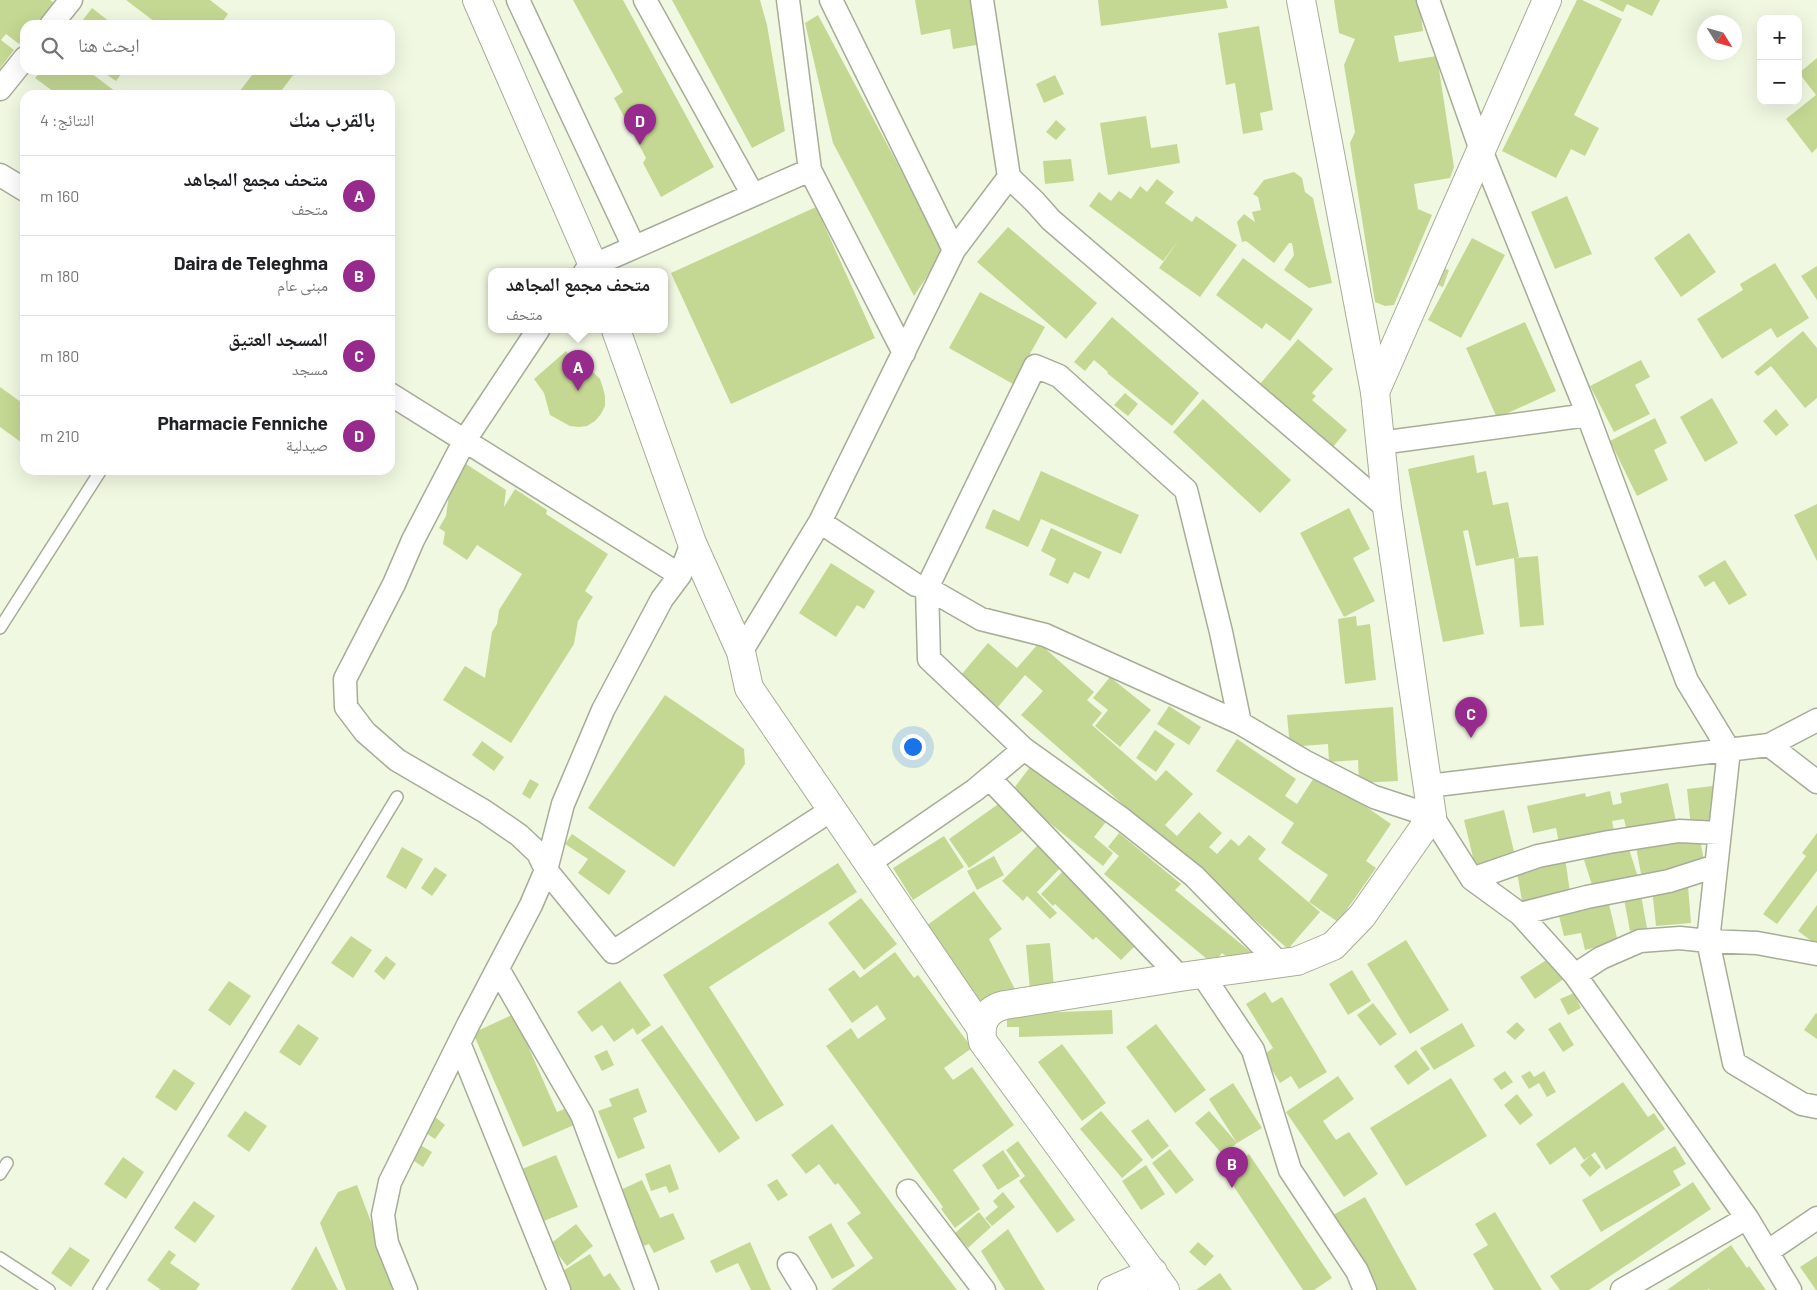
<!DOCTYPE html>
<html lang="ar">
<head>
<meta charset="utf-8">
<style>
  body { margin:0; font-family:Barlow,"Noto Naskh Arabic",sans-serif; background:#f6f6f6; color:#202124; direction:rtl }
  .controls { position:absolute; right:15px; top:15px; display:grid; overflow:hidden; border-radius:10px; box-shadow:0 5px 20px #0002 }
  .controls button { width:45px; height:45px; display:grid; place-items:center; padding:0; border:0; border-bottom:1px solid #e0e0e0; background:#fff; color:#202124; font:25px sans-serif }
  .compass { position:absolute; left:1697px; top:15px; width:45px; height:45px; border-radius:50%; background:#fff; box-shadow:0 5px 20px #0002; rotate:127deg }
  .you { position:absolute; left:912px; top:746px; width:18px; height:18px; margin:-12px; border:4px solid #fff; border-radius:50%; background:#1a73e8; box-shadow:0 0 0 8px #1a73e833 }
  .badge { display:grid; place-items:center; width:32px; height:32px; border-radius:50%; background:#962b8d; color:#fff; font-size:16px; font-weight:700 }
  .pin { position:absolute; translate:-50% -41px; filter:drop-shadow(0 1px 2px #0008) }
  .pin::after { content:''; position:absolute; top:26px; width:18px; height:15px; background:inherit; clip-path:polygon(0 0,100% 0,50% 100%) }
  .popup { position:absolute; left:488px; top:268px; width:180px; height:65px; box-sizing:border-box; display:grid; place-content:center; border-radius:10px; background:#fff; filter:drop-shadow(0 1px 4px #0005); font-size:16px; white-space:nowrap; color:#757577 }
  .popup b { font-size:19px; color:#202124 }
  .popup::after { content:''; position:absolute; left:50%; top:100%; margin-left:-10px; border:10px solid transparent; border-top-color:#fff }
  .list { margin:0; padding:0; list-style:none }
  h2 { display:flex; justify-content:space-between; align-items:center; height:65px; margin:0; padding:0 20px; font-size:21px }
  h2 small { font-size:16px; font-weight:400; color:#757577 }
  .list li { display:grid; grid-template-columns:32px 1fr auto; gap:15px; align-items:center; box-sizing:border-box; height:80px; padding:0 20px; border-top:1px solid #e0e0e0 }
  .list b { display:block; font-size:19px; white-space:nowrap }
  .list p { margin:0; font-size:16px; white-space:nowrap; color:#757577 }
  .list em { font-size:16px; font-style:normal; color:#757577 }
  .icon { flex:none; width:28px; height:28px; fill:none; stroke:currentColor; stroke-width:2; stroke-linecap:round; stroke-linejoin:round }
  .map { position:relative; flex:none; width:1817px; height:1290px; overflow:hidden; direction:ltr }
  .search { position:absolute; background:#fff; box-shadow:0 5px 20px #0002; left:20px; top:20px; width:375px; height:55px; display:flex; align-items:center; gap:12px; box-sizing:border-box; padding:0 18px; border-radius:15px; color:#757577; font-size:19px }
  .panel { position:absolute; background:#fff; box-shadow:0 5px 20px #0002; left:20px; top:90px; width:375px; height:385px; border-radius:15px; direction:rtl }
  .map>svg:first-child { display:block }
  .building { fill:#c4d893 }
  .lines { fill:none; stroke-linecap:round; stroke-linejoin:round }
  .lane-casing { stroke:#a6ad97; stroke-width:14 }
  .street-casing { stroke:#a6ad97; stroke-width:25 }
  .secondary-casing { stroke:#a6ad97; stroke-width:30 }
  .primary-casing { stroke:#a6ad97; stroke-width:30 }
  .lane { stroke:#fff; stroke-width:11 }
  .street { stroke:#fff; stroke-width:22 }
  .secondary { stroke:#fff; stroke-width:28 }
  .primary { stroke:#fff; stroke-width:28 }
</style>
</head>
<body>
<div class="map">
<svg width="1817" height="1290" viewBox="0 0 1817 1290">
  <rect width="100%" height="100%" fill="#f1f8e1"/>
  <path class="building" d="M0,0H50L54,3L35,25H25V37L19,44L6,34L1,40L14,50L0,68Z
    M126,0H210L228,14L220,25H159Z
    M573,0H623L714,167L661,197L643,163L646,158L614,98L623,92Z
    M672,0H760L767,25L785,131L752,148Z
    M915,0H974L982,44L953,49L950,29L921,35Z
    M1098,0H1226L1228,8L1101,26Z
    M1334,0H1419L1423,31L1394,36L1399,62L1437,56L1454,167L1450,178L1414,184L1418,209L1432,215L1394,305L1385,306L1375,302L1350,143L1355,132L1344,65L1355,39L1339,33Z
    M1577,0H1582L1622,19L1574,115L1599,128L1585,156L1571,149L1556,178L1502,151Z
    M1599,0H1660L1652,16L1627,4L1623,12Z
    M92,8L114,25H79Z
    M818,15L944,251L914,296L833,143L805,23Z
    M1259,26L1273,110L1260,113L1263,130L1243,134L1235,83L1226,85L1218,33Z
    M1817,58V148L1812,153L1786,119L1816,95L1799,73Z
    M42,70H87L120,95H58L35,78Z
    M100,70H124L116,81Z
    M256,70H297L278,95H243L239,92Z
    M1055,75L1064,94L1044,103L1036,84Z
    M1146,116L1151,148L1177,144L1180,163L1108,175L1100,123Z
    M1056,120L1066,129L1056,140L1046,132Z
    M1071,159L1074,181L1045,184L1043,161Z
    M1294,172L1302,178L1305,192L1313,198L1332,283L1309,288L1284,270L1294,255L1292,243H1289L1274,263L1246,241L1242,242L1237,222L1244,214L1255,222L1252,212L1261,210L1258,197L1253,194L1264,180Z
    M1157,179L1174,192L1165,203L1192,222L1196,216L1237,245L1200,297L1159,268L1179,240L1163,261L1089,206L1099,192L1111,201L1119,191L1131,199L1140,186L1147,192Z
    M1567,196L1592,254L1555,269L1531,212Z
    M816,207L875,338L731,404L671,273Z
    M1008,227L1097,303L1066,339L977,262Z
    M1689,233L1716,272L1681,297L1654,258Z
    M1472,238L1505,255L1461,338L1428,320Z
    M1243,258L1313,309L1290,341L1266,323L1262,329L1216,295Z
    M1775,263L1809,318L1777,338L1771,328L1722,359L1697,319L1743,290L1740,284Z
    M1817,266V300L1801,276Z
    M1440,267L1449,270L1443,287L1434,283Z
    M980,292L1045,327L1013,384L949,348Z
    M1112,317L1199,393L1172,426L1107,373L1108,372L1094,360L1085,371L1074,362Z
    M1525,322L1556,391L1497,418L1466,348Z
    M1803,331L1817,348V398L1805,408L1771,366L1758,376L1754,372Z
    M1298,339L1333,369L1312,393L1316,396L1312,400L1347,430L1328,453L1255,390Z
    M566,351L576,365L592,371L600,379L603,388L605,396V406L601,414L595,421L587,426L579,427L570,426L550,415L544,393L534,379Z
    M1641,360L1650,377L1635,385L1650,414L1614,432L1590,386Z
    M0,387L25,405V445L0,427Z
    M1125,393L1138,404L1128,416L1114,405Z
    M1712,398L1738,443L1705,462L1680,417Z
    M1203,399L1291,480L1260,513L1173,432Z
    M1776,409L1789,425L1776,436L1763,421Z
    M1655,418L1667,443L1654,450L1668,480L1637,496L1610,441Z
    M1474,455L1477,473L1486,471L1493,505L1508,502L1519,557L1476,566L1468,530L1463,531L1484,634L1443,642L1408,469Z
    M463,462L506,490L504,507L515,489L547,510L546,514L608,554L585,591L593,597L578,621L574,644L511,743L443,700L465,666L485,678L492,632L497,624L499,610L522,574L477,545L467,560L443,544L445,532L439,528L446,516L451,480Z
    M1041,471L1139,515L1121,554L1041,519L1028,547L985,528L993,509L1019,521Z
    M1817,504V561L1794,515Z
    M1349,508L1370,549L1353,558L1375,601L1344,617L1300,533Z
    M1051,528L1102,552L1089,579L1074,572L1068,584L1049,575L1056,559L1041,551Z
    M1538,556L1544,625L1520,627L1514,558Z
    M1725,560L1747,595L1729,605L1714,581L1705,587L1698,576Z
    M831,563L875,591L864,609L857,605L836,637L799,613Z
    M1356,616L1357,626L1370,624L1376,680L1345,684L1338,619Z
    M988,643L1017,668L1039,643L1094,692L1087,700L1102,713L1092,725L1156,781L1166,770L1193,794L1165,825L1177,836L1199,812L1222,833L1209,847L1217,854L1231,839L1239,846L1249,835L1266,849L1258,859L1320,912L1288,949L1021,715L1043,691L1025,675L998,707L961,675Z
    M1110,677L1151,710L1120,747L1095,726L1108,710L1093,698Z
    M665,695L744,749L745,764L674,867L588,808Z
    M1169,706L1201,727L1189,745L1157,724Z
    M1393,707L1398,781L1359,783L1358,760L1329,762L1328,744L1290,747L1287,715Z
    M1155,730L1175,744L1156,772L1136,758Z
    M1237,739L1296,779L1285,796L1297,804L1317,773L1391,824L1366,861L1376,868L1338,922L1309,902L1328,875L1281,843L1294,823L1216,771Z
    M482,741L504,757L494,771L472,755Z
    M1033,763L1106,822L1094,837L1113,853L1103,866L1011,792Z
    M530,779L539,784L530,799L522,794Z
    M1668,783L1677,826L1628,836L1624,819L1612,821L1614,831L1559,843L1556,828L1533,833L1527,806L1585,793L1586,797L1610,791L1613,805L1622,803L1620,793Z
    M1713,786L1717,824L1691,827L1687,789Z
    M1004,800L1024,830L969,868L949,839Z
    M1504,810L1516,860L1476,870L1464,820Z
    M1119,833L1181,884L1175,890L1252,953L1240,967L1222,953L1213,964L1104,874L1119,856L1108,847Z
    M1817,833V871L1777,924L1763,914L1806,856L1802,853Z
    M572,834L626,871L609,895L578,873L588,859L565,844Z
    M1699,834L1705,866L1642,879L1636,847Z
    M944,836L964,867L913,900L893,868Z
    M1042,841L1064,864L1037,892L1057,913L1050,919L1027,896L1023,901L1002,881Z
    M1628,846L1638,877L1594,891L1584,860Z
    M402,847L423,859L406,889L386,877Z
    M994,856L1004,875L977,890L967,871Z
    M1565,858L1570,892L1522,901L1516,866Z
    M838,863L857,892L709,987L784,1105L756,1122L663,975Z
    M435,867L447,875L432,896L421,888Z
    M1066,868L1141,940L1121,960L1096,937L1093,940L1055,904L1053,906L1041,894Z
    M1688,886L1691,923L1656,926L1652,889Z
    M974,891L1002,929L989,939L1018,995L978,1001L926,926Z
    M1641,895L1647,928L1630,931L1624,899Z
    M861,898L897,944L864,970L828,923Z
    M1609,904L1618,942L1585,950L1581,933L1564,936L1559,916Z
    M1817,905V945L1798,931Z
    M351,936L372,950L353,978L331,963Z
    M1406,940L1449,1010L1410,1034L1367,964Z
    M1050,943L1054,987L1030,990L1026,945Z
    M895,952L914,978L918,975L972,1048L944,1068L953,1080L972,1067L1014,1125L953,1170L980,1209L955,1228L941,1209L943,1207L826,1046L851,1028L858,1039L886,1019L877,1005L852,1023L828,989L854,970L860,978Z
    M386,956L396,964L384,980L374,971Z
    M1551,957L1565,978L1535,999L1520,977Z
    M1352,970L1371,1001L1348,1015L1329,984Z
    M229,981L251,996L230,1026L208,1010Z
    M620,981L651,1025L637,1035L633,1028L614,1042L602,1025L592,1032L577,1012Z
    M1265,992L1272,1003L1282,997L1327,1072L1299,1089L1291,1076L1280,1083L1263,1055L1273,1048L1246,1004Z
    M1574,993L1581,1008L1568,1015L1560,999Z
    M1373,1003L1397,1034L1380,1046L1357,1015Z
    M1112,1010L1113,1034L1019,1037V1027H1007V1014Z
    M1816,1013L1817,1014V1039L1804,1030Z
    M514,1014L557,1112L567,1108L574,1125L523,1147L473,1033Z
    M1517,1022L1525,1030L1515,1040L1506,1032Z
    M1560,1022L1574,1045L1563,1052L1548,1029Z
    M1462,1023L1475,1046L1434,1070L1420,1048Z
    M298,1024L319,1038L300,1066L279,1052Z
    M1156,1024L1206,1090L1175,1113L1126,1047Z
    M662,1025L740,1138L719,1153L641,1040Z
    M1062,1044L1106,1103L1082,1121L1038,1062Z
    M607,1050L614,1065L602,1071L594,1056Z
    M1416,1050L1430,1069L1408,1085L1394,1066Z
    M174,1069L195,1083L176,1111L155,1097Z
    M1505,1071L1513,1082L1501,1090L1493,1079Z
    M1530,1071L1534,1077L1544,1071L1556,1092L1547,1097L1539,1083L1529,1089L1521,1076Z
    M1338,1076L1354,1099L1323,1121L1336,1140L1349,1132L1378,1174L1344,1197L1286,1112Z
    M1451,1078L1487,1136L1406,1186L1370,1128Z
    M1623,1082L1648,1117L1654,1113L1665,1129L1606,1170L1595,1152L1584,1160L1575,1147L1550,1165L1536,1144Z
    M1233,1083L1262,1128L1237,1143L1223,1155L1195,1123L1209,1111L1237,1143L1209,1099Z
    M638,1088L647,1112L633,1118L645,1148L618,1159L598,1111L612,1106L609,1099Z
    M1517,1094L1533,1115L1520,1125L1504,1105Z
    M245,1111L267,1126L249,1152L227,1136Z
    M1101,1111L1143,1160L1122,1178L1080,1129Z
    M434,1116L445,1125L435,1139L423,1131Z
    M1148,1119L1169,1146L1152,1159L1131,1131Z
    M832,1124L883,1192L957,1290H831L873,1258L847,1223L861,1213L838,1183L835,1185L819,1164L806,1174L791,1155Z
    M1018,1141L1075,1220L1057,1233L1019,1181L1025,1176L1006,1150Z
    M417,1143L432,1152L423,1167L408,1157Z
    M1675,1146L1686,1164L1673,1171L1681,1185L1601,1232L1582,1200Z
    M1170,1149L1194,1180L1176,1194L1152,1163Z
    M1003,1150L1020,1176L998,1190L982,1165Z
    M1249,1154L1332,1278L1314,1290H1303L1224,1172Z
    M556,1155L578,1207L544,1221L522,1169Z
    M1591,1155L1601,1167L1590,1177L1580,1165Z
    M123,1157L144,1172L126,1199L104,1184Z
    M670,1164L679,1189L669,1193L666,1186L651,1191L645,1174Z
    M1146,1165L1165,1194L1141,1210L1122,1181Z
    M777,1179L788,1195L778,1201L767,1185Z
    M642,1180L660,1218L673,1213L685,1239L654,1253L649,1244L641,1247L616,1192Z
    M1693,1182L1711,1209L1589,1290H1560L1550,1276Z
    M357,1185L397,1290H346L320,1223L338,1192Z
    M1003,1192L1015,1207L992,1226L985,1218L998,1207L993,1201Z
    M1365,1197L1417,1290H1374L1333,1215Z
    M194,1201L215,1216L195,1243L174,1228Z
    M979,1212L991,1227L968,1248L955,1233Z
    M1495,1212L1542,1290H1494L1473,1254L1488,1245L1475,1224Z
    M831,1223L855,1266L832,1279L808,1237Z
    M576,1224L593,1246L567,1266L550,1244Z
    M1008,1229L1045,1290H1005L981,1251Z
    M750,1242L771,1290H751L738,1263L716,1273L710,1261Z
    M1198,1242L1214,1256L1205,1266L1189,1252Z
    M1731,1245L1747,1268L1749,1266L1766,1290H1710L1709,1289L1707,1290H1667Z
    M316,1246L338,1290H291Z
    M70,1247L90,1260L71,1287L51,1273Z
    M169,1250L176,1255L170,1263L200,1284L196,1290H161L147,1280Z
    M590,1254L604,1277L610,1273L621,1290H568L558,1274Z
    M1817,1256V1290H1816L1800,1267Z
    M1220,1273L1232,1290H1196Z"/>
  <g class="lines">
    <defs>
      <path id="lane" d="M0,628L101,470
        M0,1174L7,1163
        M0,1258L49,1290
        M99,1290L397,797"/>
      <path id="street" d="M518,0L634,247
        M645,0L753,195
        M788,0L810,170L904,353
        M831,0L954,250
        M982,0L1009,177L1035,202L1051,220L1387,508
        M1428,0L1481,150L1584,405L1687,681L1729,750L1708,941L1734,1063L1802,1104L1817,1107
        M51,25L71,0
        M0,89L25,58
        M0,175L25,190
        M585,272L594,265L810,170
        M538,330L465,440L413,540L394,584L345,679L346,707L365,732L397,760L484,811L519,835L538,853L546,870L613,952L833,809
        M390,394L680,575
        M1380,443L1588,415
        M820,522L916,585L927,588L981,619L1045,635L1240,723L1304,761L1374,797L1432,816L1472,879L1520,914L1575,975L1747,1218L1790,1290
        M741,652L820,522L954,250L1009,177
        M1240,723L1221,632L1186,490L1059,376L1035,366L927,588L929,659L1024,749L1122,819L1194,876L1279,963
        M1769,745L1817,720
        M989,778L1180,977
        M1428,786L1769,745L1817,782
        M869,863L975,790L1024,749
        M1472,879L1538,856L1609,842L1679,831L1719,833
        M1520,914L1587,897L1669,881L1716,866
        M498,969L582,1115L647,1290
        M1202,974L1253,1050L1290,1170L1357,1271L1365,1290
        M1575,975L1601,958L1640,941L1680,938L1708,941L1757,943L1817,954
        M459,1043L559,1290
        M908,1191L984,1290
        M1767,1252L1817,1218
        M789,1264L805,1290
        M406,1290L387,1243L383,1215L390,1182L468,1025L531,905L546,870L563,804L603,710L662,599L680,575L692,543
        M1622,1290L1747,1218"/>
      <path id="secondary" d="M477,0L596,272
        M616,330L692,543L741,652L749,688L981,1028
        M1375,392L1547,0"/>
      <path id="primary" d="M1112,1290L1153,1272
        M1165,1290L983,1042C978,1023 987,1009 1005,1005L1180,977L1297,961L1333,946L1362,916L1432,816L1387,508L1375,392L1301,0"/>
    </defs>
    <use href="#lane" class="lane-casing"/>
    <use href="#street" class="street-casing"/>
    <use href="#secondary" class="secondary-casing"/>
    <use href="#primary" class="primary-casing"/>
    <use href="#lane" class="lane"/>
    <use href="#street" class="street"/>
    <use href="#secondary" class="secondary"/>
    <use href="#primary" class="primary"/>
  </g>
</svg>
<div class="controls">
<button>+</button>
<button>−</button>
</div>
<svg class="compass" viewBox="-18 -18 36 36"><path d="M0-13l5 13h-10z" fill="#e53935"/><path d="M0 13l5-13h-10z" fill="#757577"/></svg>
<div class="you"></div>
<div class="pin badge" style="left:578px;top:391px">A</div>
<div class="popup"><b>متحف مجمع المجاهد</b>متحف</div>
<div class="pin badge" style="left:1232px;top:1188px">B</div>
<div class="pin badge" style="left:1471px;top:738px">C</div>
<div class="pin badge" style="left:640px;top:145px">D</div>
<div class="search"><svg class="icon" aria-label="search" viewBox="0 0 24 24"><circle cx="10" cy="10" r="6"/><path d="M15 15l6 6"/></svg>ابحث هنا</div>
<section class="panel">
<h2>بالقرب منك<small>النتائج: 4</small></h2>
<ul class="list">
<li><span class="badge">A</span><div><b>متحف مجمع المجاهد</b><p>متحف</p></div><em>160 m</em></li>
<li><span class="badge">B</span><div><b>Daira de Teleghma</b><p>مبنى عام</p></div><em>180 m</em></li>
<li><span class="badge">C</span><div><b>المسجد العتيق</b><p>مسجد</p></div><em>180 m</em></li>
<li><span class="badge">D</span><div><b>Pharmacie Fenniche</b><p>صيدلية</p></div><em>210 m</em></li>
</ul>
</section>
</div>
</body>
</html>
